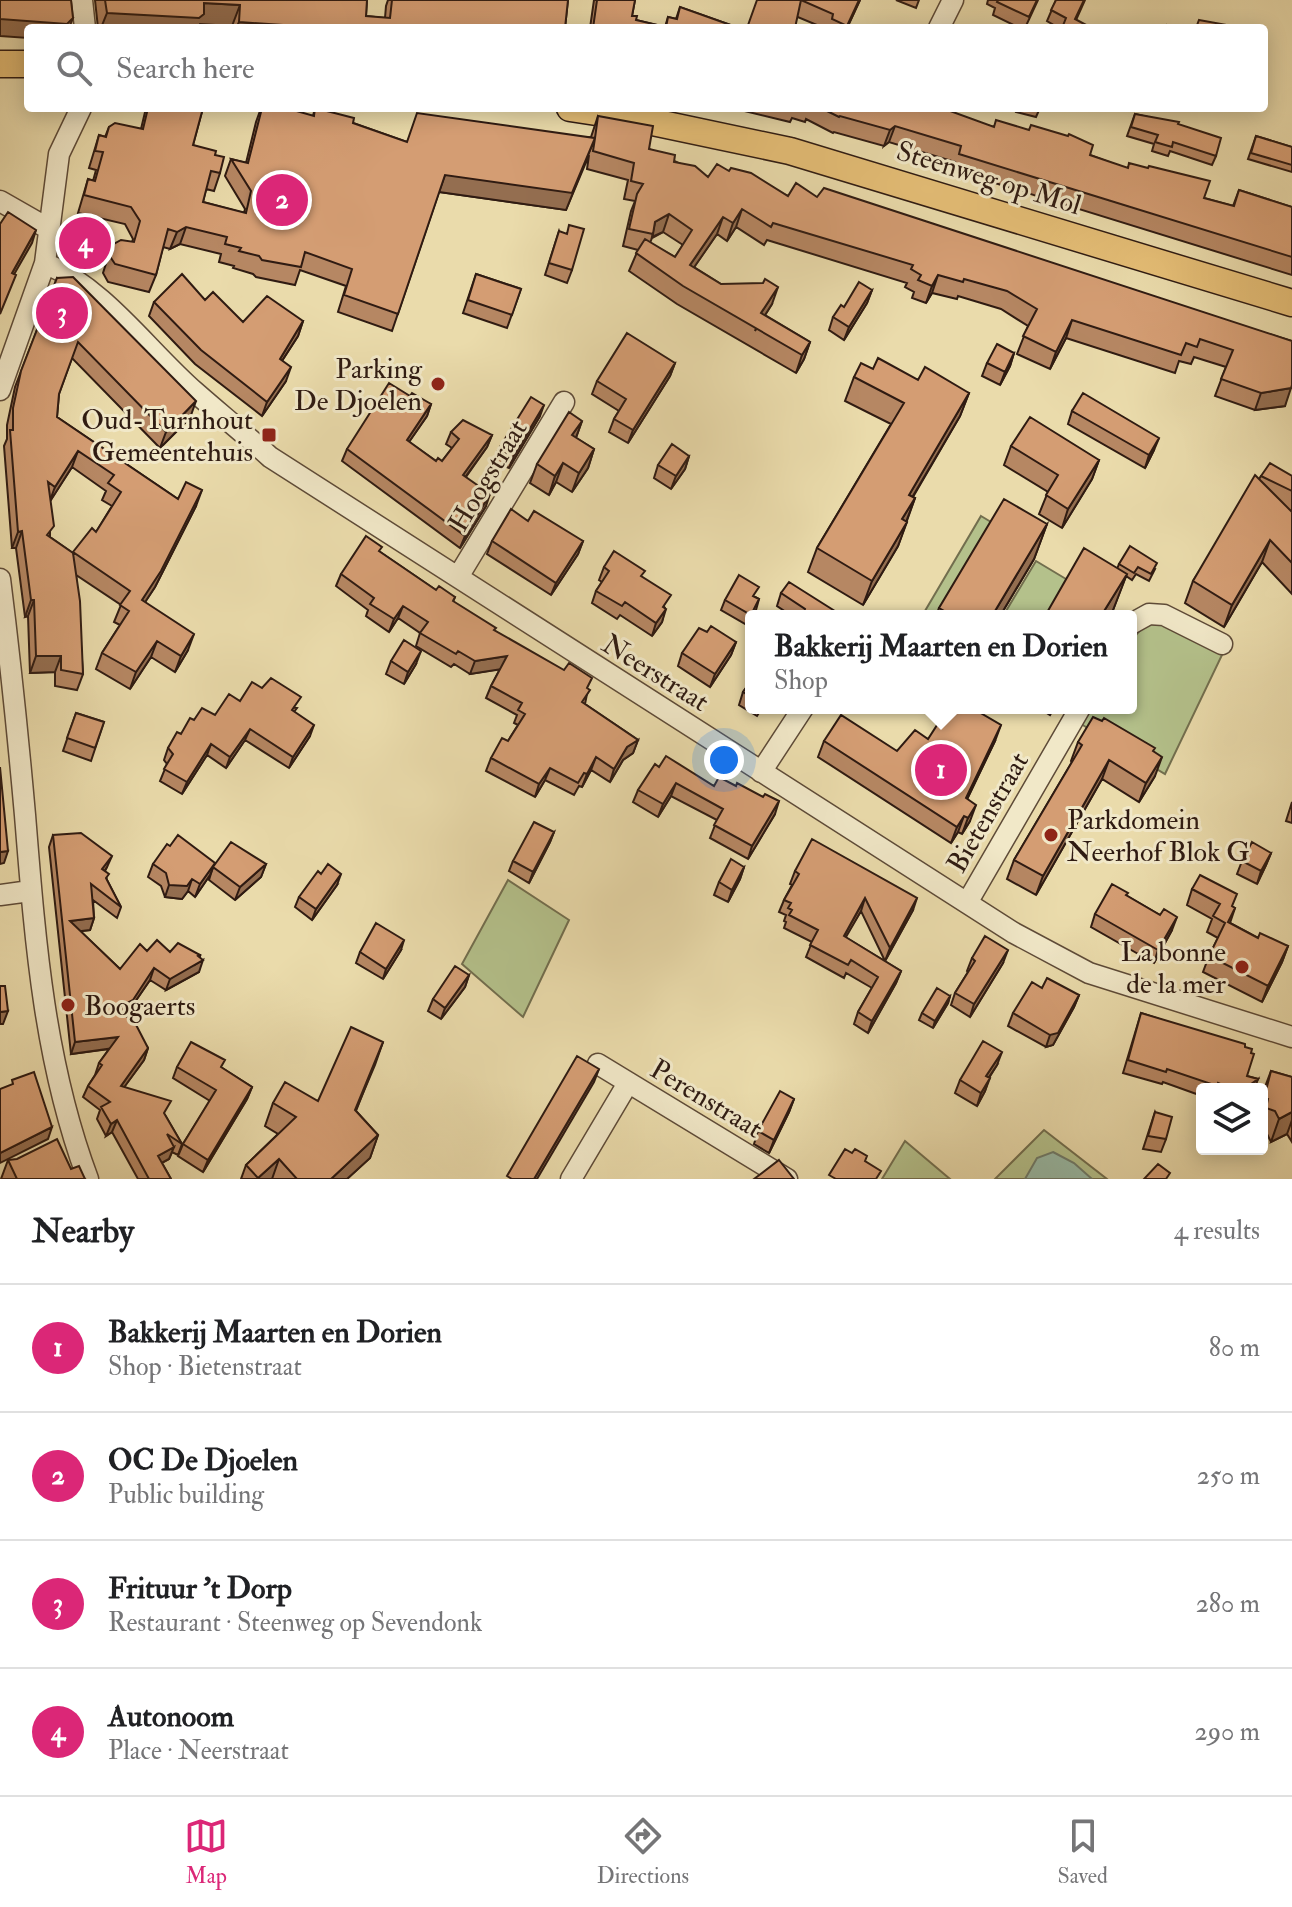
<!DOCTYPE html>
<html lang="en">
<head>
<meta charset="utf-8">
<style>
  body { margin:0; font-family:"IM FELL Double Pica",serif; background:#f2f2f2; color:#202124 }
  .controls { position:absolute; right:24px; bottom:24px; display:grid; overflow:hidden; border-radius:8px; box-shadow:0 4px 20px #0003 }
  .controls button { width:72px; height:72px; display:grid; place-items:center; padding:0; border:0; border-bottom:2px solid #e0e0e0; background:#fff; color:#202124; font:40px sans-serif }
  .you { position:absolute; left:724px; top:760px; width:28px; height:28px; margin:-20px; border:6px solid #fff; border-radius:50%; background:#1a73e8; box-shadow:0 0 0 12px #1a73e833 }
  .badge { display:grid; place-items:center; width:52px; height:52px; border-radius:50%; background:#db2777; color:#fff; font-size:26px; font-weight:700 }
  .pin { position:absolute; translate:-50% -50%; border:4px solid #fff; box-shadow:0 2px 8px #0006 }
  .popup { position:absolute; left:745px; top:610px; width:392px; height:104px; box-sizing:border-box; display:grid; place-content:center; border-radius:8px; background:#fff; filter:drop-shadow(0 2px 6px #0005); font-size:26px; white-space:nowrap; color:#757577 }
  .popup b { font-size:30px; color:#202124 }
  .popup::after { content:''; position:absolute; left:50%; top:100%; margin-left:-16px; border:16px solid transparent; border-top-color:#fff }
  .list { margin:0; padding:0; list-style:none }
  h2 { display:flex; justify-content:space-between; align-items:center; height:104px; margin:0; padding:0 32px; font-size:34px }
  h2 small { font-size:26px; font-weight:400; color:#757577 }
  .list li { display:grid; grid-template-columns:52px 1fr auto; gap:24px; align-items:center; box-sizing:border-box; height:128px; padding:0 32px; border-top:2px solid #e0e0e0 }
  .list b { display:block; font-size:30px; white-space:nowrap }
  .list p { margin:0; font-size:26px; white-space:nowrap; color:#757577 }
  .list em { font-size:26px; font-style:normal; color:#757577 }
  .icon { flex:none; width:44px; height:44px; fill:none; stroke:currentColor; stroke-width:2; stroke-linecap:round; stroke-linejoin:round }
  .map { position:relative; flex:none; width:1292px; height:1179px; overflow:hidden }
  .search { position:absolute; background:#fff; box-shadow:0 4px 20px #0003; left:24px; right:24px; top:24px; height:88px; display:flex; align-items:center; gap:20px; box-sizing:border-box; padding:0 28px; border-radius:8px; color:#757577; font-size:30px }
  .sheet { height:616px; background:#fff }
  nav { display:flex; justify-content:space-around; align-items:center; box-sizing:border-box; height:112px; border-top:2px solid #e0e0e0; background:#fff; font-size:22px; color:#757577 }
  nav a { display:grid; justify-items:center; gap:4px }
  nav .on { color:#db2777 }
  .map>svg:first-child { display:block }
  .green { fill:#b4c18b; stroke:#726e4e; stroke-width:2 }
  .water { fill:#98bba7; stroke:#6e7b6b; stroke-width:2 }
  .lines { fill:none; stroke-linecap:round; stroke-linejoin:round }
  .minor-casing { stroke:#5e4b38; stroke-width:23 }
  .major-casing { stroke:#2f1b12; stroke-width:29 }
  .minor { stroke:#f1e8c8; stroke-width:20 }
  .major { stroke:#e5be76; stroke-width:26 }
  .wall { fill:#b68763; stroke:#2f1b12; stroke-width:2; fill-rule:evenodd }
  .shaded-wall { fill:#946e50; stroke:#2f1b12; stroke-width:2 }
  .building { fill:#d49d73; stroke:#2f1b12; stroke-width:2 }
  .poi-dot { fill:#8f2418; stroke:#f1e8c8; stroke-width:3 }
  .labels { text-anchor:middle; stroke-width:6; stroke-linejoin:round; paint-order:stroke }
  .street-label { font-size:28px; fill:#2f1b12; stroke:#f1e8c8 }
  .poi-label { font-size:28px; fill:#2f1b12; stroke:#f1e8c8; text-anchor:end }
</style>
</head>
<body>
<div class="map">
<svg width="1292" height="1179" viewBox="0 0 1292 1179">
  <rect width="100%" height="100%" fill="#eadbab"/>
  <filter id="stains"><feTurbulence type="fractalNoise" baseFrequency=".0025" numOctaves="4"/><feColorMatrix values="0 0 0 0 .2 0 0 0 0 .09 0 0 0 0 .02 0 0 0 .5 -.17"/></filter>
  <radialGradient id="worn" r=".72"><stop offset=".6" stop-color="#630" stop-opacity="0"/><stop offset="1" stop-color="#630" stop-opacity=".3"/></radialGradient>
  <path class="green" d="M981,516L991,522L935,616H922Z
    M1036,561L1071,582L1051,616H1003Z
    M1145,624L1167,625L1222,655L1165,774L1081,724L1091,708H1131V641Z
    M508,880L569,920L523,1017L462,964Z
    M1044,1130L1107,1179H995Z
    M905,1141L950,1179H882Z"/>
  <path class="water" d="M1053,1152L1074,1163L1092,1179H1025L1037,1158Z"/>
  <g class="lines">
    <defs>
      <path id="minor" d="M82,0L85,28
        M939,28L953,0
        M0,201L49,229
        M45,263C106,290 146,349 195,392C220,414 246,435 270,457L1014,933L1089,973L1292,1037
        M0,390L45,263L59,154L81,108
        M458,577L564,402
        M0,579C10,658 18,736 25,815C35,939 44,1062 88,1179
        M1131,624L1149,614L1164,615L1222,644
        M761,772L803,708
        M0,895L30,891
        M967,903L1080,708
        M598,1064L787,1179
        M571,1179L628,1083"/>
      <path id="major" d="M0,64H28
        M570,108L629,117L790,151L1292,303"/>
    </defs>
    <use href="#minor" class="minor-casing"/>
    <use href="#major" class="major-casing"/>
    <use href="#minor" class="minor"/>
    <use href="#major" class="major"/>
  </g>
  <path class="wall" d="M95,0H367L366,16L385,18L386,6L388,0H568L565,28H232V26L200,24L199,28H98Z
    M594,0H635L632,16L636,20L665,27L668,17L676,19L680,7L739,28H590Z
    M757,0H860L847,28H824Z
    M896,0H919L916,8Z
    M988,0H1038L1025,28H1020L993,15L995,8L987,4Z
    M1056,0H1085L1076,20L1089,28H1059L1047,21Z
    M146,108H203L193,145L215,155L220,173L214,191L206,189L203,202L244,213L245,209L225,176L231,159L246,163L256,122L261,108L313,116L315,108L353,123L407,142L591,137L598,116L649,149L708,177L729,171L788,196L817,197L1292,341L1285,406L1255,410L1215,396L1226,367L1194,357L1191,364L1179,361L1175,373L1066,338L1050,369L1017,354L1028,326L1001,309L958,296L957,299L932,293L926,303L912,298L914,292L905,287L907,283L767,240L764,245L736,227L727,241L717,234L694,267L721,284L772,304L765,315L810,342L804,359L796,373L677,304L629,271L638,250L623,246L631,211L635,201L624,199L628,180L587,169L589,155L566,210L439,192L392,331L338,312L346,286L300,270L295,285L256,277L253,274L233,268L234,266L219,262L221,254L180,244L170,249L163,247L156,275L149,292L108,282L103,273L112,245L132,242L133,239L125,224L78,213L88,179L93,181L96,170L89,168L99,135L105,137L109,127L141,129ZM663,232L683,245L675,257L650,243L652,238Z
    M732,108H919L994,127L1090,155L1204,198L1233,206L1239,190L1292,207V275L953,170L955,162L889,142L884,146L834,132L833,133L806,119L805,122L792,118L790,122Z
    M1017,108H1040L1036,117L1016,112Z
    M1135,114L1178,124L1216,156L1212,165L1170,151L1168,156L1152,151L1154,144L1127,136Z
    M1256,136L1292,147V172L1248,159Z
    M559,231L572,270L567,283L545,275Z
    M476,274L521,289L507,328L463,313Z
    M57,278L190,418L160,448L72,358L59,394L57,417L178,499L196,506L155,587L145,602L188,650L175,672L151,657L130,689L96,669L102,653L120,625L114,622L121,605L76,575L83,674L77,690L55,686V672L30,673L28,616L25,617L16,548H12L4,446L7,439V425L15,387ZM72,467L106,491L102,500L112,506L96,532L73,553L50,537V501Z
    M872,290L867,303L844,340L829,330L833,317L844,307Z
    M205,300L243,322L303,321L298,336L282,361L286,381L262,416L195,364L149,316L154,302Z
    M1014,353L1010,366L1000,385L982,376L987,363Z
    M675,363L670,376L628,443L609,432L614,419L619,411L592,394L597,381Z
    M873,369L969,393L960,416L913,497L915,498L898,546L863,605L808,572L817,548L891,424L845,401L854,377Z
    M410,396L431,404L427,416L409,442L436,461H442L452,448L446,444L451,432L492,435L487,447L466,477L486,506L460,548L342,461L347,449Z
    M1072,411L1154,450L1145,468L1068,424Z
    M540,416L509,468L494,462L498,450Z
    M582,421L576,438L594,449L588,468L572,492L556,482L549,495L530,483L537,464Z
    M1011,446L1099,460L1092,479L1062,528L1039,514L1048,492L1004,465Z
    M689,456L685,469L671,489L654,478L658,465Z
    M1261,476H1292V594L1262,562L1224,627L1185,603L1193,581Z
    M528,521L583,541L578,554L551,595L487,554L492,541Z
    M1047,524L1034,559L1000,616H936L939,608Z
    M380,552L436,590L455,597L453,602L495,631L588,689L585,704L638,740L633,753L623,760L610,782L591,770L582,787L579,786L574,795L545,780L535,797L486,771L491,758L508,741L518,725L514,723L517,715L486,698L491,686L500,669L470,674L454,664L451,667L416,646L420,633L398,618L389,632L366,616L368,610L336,586L341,574Z
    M1119,564L1155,569L1149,581L1136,574L1132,580L1126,576L1113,610L1117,569Z
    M604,567L642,577L665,608L662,622L652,636L620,615L617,619L592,603L596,591L602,582L599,580Z
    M781,593L838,613L837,616H792L777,606Z
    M755,597L759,599L756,610L751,616L747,625L721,610L725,600Z
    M707,632L736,642L731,655L710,687L678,666L682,653Z
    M391,661L416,664L404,684L386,674Z
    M751,681V708H762L757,716L739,705L743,692Z
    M240,701L297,708L294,712L310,736L289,768L245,740L226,768L207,755L182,794L160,781L167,764L164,760L168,748L194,720L215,715Z
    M1039,708H1054L1050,715Z
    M76,713L104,722L91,761L63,751Z
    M928,739L995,741L967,799L970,821L962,834L958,832L951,843L818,757L824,741L897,751Z
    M1078,742L1154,752L1155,776L1139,802L1102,779L1036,895L1007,879L1014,860L1072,762L1071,761Z
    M659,767L714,786H736L763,797L775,814L748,859L710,838L717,820L671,796L658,817L633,802L638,790Z
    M1292,802V823L1286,821Z
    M554,832L550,842L529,883L509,871L513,861Z
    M53,835L107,867L105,871L107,880L121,907L117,918L93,900L94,918L90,930L80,931L120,969L147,951L200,955L199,972L166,990L150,980L128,1012L124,1014L148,1048L144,1060L124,1087L165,1115L182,1144L178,1155L172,1152L169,1159L162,1163L171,1179H138L112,1132L106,1136L97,1119L100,1110L83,1097L88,1086L95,1075L99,1063L109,1049L71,1054L49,847Z
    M1271,853L1266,865L1257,884L1237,874L1242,861Z
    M153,864L210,875L195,897L188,891L182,899L165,897L161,886L148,877Z
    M266,864L261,877L235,900L209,880L213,867Z
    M744,867L740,879L728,902L714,895L719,882Z
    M795,871L913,910L885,961L861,911L845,937L901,971L896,983L868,1033L854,1024L858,1012L872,988L846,973L844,978L806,957L812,942L784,928L786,922L784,921L786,915L779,912L784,900L792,885L790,884Z
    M337,885L312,920L295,907L299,897Z
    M1192,889L1235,908L1230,923L1258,938L1288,946L1282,962L1262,1002L1203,972L1209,956L1218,938L1207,932L1212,919L1187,905Z
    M1127,896L1160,915L1172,930L1154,963L1091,927L1095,914Z
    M401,950L383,979L356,963L360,952Z
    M972,958L1003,963L970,1017L951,1005L955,993L968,972L967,971Z
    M469,975L465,987L441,1019L428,1011L433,999Z
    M1042,988L1079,995L1074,1007L1053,1045L1046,1047L1008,1026L1013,1013Z
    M950,996L948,1003L933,1028L919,1020L922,1013Z
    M1141,1013L1245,1047L1247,1076L1258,1079L1254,1089H1202V1096L1163,1082L1162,1084L1123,1073Z
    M383,1042L356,1111L378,1135L370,1158L347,1179H241L246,1165L278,1134L265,1126L273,1103L318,1101Z
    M997,1065L989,1078L985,1091L977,1106L955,1093L960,1080Z
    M177,1067L222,1068L252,1087L247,1099L203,1172L178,1156L183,1144L210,1101L173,1078Z
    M1271,1071L1292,1077V1142L1287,1134L1271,1142L1267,1134L1262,1133V1095Z
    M794,1099L789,1112L769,1153L754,1144L758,1131Z
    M1155,1112L1166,1139L1161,1152L1143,1149Z
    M8,1160L71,1169L85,1179H1Z"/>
  <path class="shaded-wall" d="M859,0H860L847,28H846Z
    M204,3L240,5L232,26L200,24L199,28H101L107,13Z
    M73,18L69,28H28V38L0,36V19Z
    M239,22L327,28H236Z
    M895,126L889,142L884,146L890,130Z
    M595,138L566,210L439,192L445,175Z
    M742,209L736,227L727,241L733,223Z
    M669,214L663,232L652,237L655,222Z
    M723,217L717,234L684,282L690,265Z
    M186,227L180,244L170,249L177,232Z
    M36,230L32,243L8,285L12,273Z
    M938,275L932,293L926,303L932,286Z
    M778,287L772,304L755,331L761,313Z
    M872,290L867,303L844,340L849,327Z
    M1072,320L1066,338L1050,369L1056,352Z
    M303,321L298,336L274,373L280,359Z
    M810,342L804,359L796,373L802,355Z
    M1014,353L1010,366L1000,385L1005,372Z
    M675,363L670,376L628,443L633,430Z
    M291,367L286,381L262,416L267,402Z
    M1291,388L1285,406L1255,410L1261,393Z
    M969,393L960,416L900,518L909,495Z
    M196,401L190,418L160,448L166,432Z
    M431,404L427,416L402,452L407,440Z
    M544,405L540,416L509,468L513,457Z
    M582,421L575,440L572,435Z
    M492,435L487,447L458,487L463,475Z
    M1159,438L1154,450L1145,468L1149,455Z
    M594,449L588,468L572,492L579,473Z
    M78,451L72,467L49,503L55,487Z
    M689,456L685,469L671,489L676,476Z
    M1099,460L1092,479L1062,528L1068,509Z
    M563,463L556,482L549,495L555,476Z
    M202,490L196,506L155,587L136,616L142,600Z
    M490,494L486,506L460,548L465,536Z
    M915,498L906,522L902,519Z
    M907,522L898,546L863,605L872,581Z
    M1047,524L1034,559L1000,616H992Z
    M22,531L16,548H12L18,532Z
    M1270,540L1262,562L1224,627L1232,605Z
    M583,541L578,554L551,595L556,583Z
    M1127,574L1113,610L1110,616H1101Z
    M31,600H34L28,616L25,617Z
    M403,606L398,618L389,632L394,619Z
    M666,609L662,622L652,636L656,623Z
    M194,634L188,650L175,672L181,656Z
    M157,641L151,657L130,689L136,672Z
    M736,642L731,655L710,687L715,674Z
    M421,651L416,664L404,684L408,672Z
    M36,656H61L55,672L30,673Z
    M507,656L502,669L470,674L475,661Z
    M314,725L310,736L289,768L293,757Z
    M1001,725L995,741L960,814L966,798Z
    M250,729L245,740L226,768L230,757Z
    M638,740L633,753L623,760L610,782L614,769L627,747Z
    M211,744L207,755L182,794L187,782Z
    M596,757L591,770L582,787L587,774Z
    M1162,757L1155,776L1139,802L1146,783Z
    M1109,760L1102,779L1036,895L1043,876Z
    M550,768L545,780L535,797L539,784Z
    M676,783L671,796L658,817L663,804Z
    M779,801L775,814L748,859L752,846Z
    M976,805L970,821L962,834L968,818Z
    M964,816L958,832L951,843L957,827Z
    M554,832L550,842L529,883L533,872Z
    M8,851L4,863L0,864V852Z
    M1271,853L1266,865L1257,884L1261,871Z
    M112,856L107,867L98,881L102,869Z
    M215,863L210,875L195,897L200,884Z
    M266,864L261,877L235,900L240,887Z
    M744,867L740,879L728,902L732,890Z
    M341,874L337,885L312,920L316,909Z
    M192,879L188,891L182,899L165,897L169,885Z
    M865,898L861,911L839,949L844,936Z
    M917,898L913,910L885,961L890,948Z
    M1177,917L1172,930L1154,963L1158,950Z
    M94,918L90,930L65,933L70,921Z
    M404,940L401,950L383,979L386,969Z
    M1288,946L1282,962L1262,1002L1268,986Z
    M1008,950L1003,963L970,1017L974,1004Z
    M200,955L196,964L203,960L199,972L166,990L170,979Z
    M154,968L150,980L128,1012L112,1021L116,1009Z
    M901,971L896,983L868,1033L872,1021Z
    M469,975L465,987L441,1019L445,1008Z
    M1079,995L1074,1007L1053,1045L1046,1047L1050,1035Z
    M950,996L948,1003L933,1028L935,1021Z
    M8,1011L3,1024H0V1012Z
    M118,1037L114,1048L71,1054L75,1042Z
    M383,1042L375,1065L346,1133L355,1110Z
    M148,1048L144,1060L117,1097L121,1086Z
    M1002,1052L997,1065L981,1089L986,1076Z
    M599,1069L594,1082L537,1179H534Z
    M990,1078L985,1091L977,1106L981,1093Z
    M1258,1079L1254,1089H1244Z
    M252,1087L247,1099L203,1172L208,1160Z
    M794,1099L789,1112L769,1153L774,1140Z
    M1292,1112V1120L1287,1134L1271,1142L1279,1119Z
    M117,1120L112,1132L106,1136L111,1124Z
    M52,1127L48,1139L0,1163V1153Z
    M378,1135L370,1158L347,1179H331Z
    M174,1147L169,1159L154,1167L158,1156Z
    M279,1159L272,1179H258V1178Z"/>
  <path class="building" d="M0,0H71L73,18L67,24L0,19Z
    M105,0H367L366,16L390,18L392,0H568L565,28H327L239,22L240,5L204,3V14L199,18L107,13Z
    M597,0H635L632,16H637L636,20L666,27L668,17L677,19L680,7L739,28H593Z
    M757,0H859L847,26L832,19L833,14L801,0L795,28H747Z
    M998,0H1037L1029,17L997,2Z
    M1056,0H1084L1075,19L1090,27L1089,28H1062L1066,18L1051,10Z
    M1199,20L1227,25V28H1196Z
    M1167,25L1186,28H1167Z
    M148,108H203L193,145L216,151L215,155L224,157L220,173L211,171L203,202L246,213L251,191L231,159L248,163L262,108H286L314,116L315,108L354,118L353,123L407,142L417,113L595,138L598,116L653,126L649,149L675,155L674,162L695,166L708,177L717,164L729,171L731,168L751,173L788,196L796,183L817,197L824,188L1292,341V385L1291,388L1261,393L1221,379L1233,350L1200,339L1197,347L1186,343L1181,355L1072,320L1056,352L1023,336L1037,309L1007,291L964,279L963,282L938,275L932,286L918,280L921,275L911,269L913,265L773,223L771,227L742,209L733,223L723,217L690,265L721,284L763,283L765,279L778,287L761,313L810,342L802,355L683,286L636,253L645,239L675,257L692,230L669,214L655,222L653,234L629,229L637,194L643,184L631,181L634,163L593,151L595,138L572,193L445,175L398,314L344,295L352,269L305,252L301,267L262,260L259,256L239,251L241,248L225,244L227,237L186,227L177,232L168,229L156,275L115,264L109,255L112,245L121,240L134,242L140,221L131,207L84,195L88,179L95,181L103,152L95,151L99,135L106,137L109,127L115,123L143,129Z
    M821,108H927L932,110L933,108H942L994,127L996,120L1029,130L1031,125L1068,136L1069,134L1093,145L1090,155L1128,168L1129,163L1148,168L1149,166L1210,181L1204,198L1234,206L1239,190L1292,207V257L959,154L961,146L895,126L890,130L840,116L839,117Z
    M1135,114L1179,122L1178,124L1221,138L1216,156L1173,142L1172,147L1155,142L1158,135L1131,127Z
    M1256,136L1292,147V165L1251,153Z
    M8,212L36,230L12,273L16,275L0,314V224Z
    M569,225L584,229L572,270L549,263L559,231L567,234Z
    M182,274L205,300L213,292L243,322L267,296L303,321L280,359L291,367L267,402L201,350L154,302Z
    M476,274L521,289L512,315L468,300Z
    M73,277L196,401L166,432L78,342L59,394L57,417L178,499L186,482L202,490L161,571L142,600L194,634L181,656L157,641L136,672L102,653L129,611L120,605L130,591L73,552L92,528L96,532L121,492L108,483L114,475L78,451L55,487L48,482L54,526L47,535L73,553L80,601L83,674L61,670V656H36L34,600H31L22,531L18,532L10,430H13V408L21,371L57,278Z
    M859,282L872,290L849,327L833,317L841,305L844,307Z
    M627,333L675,363L633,430L614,419L626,399L597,381Z
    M997,344L1014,353L1005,372L987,363Z
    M878,358L918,380L925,367L969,393L909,495L915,498L902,519L907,522L872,581L817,548L904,403L854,377L861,363L873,369Z
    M389,383L410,396L412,393L431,404L407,440L436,461L438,458L442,461L459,439L451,432L463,420L492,435L463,475L490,494L465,536L347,449Z
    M1083,393L1159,438L1149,455L1072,411Z
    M531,397L544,405L513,457L498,450Z
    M569,412L582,421L572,435L594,449L579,473L563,463L555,476L537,464Z
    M1030,417L1099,460L1068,509L1046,495L1058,475L1011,446Z
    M672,444L689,456L676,476L658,465Z
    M1270,463L1292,476V491L1261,476Z
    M1255,475L1292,512V563L1270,540L1232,605L1193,581Z
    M1004,499L1047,524L992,616H942L944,611L939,608Z
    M511,509L528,521L534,511L583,541L556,583L492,541Z
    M366,536L382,547L379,551L436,590L439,586L455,597L453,601L496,628L494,630L564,670L569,663L592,678L587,688L590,690L582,702L638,740L627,747L614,769L596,757L587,774L584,773L578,783L550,768L539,784L491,758L502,738L508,741L525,714L518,710L522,703L491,686L507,656L475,661L458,651L456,654L420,633L428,622L403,606L394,619L370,604L374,598L341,574Z
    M1130,546L1157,563L1151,574L1138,567L1134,573L1119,564Z
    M1084,548L1127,574L1101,616H1045Z
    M614,551L645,571L641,576L671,595L663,607L666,609L656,623L625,602L622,606L596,591L609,571L604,567Z
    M739,575L759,587L753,596L759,599L751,615L725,600Z
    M789,582L838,613L836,616H810L804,612L805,609L781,593Z
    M711,626L736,642L715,674L682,653L699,628L707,632Z
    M404,640L421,651L408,672L391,661Z
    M271,678L301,697L292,710L314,725L293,757L250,729L230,757L211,744L187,782L164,769L173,754L168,748L177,732L181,734L190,718L194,720L202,708L215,715L229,694L240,701L252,682L262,688Z
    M751,681V697L743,692Z
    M948,708H972L1001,725L966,798L976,805L968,818L964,816L957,827L824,741L841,715L897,751L915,730L928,739Z
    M76,713L104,722L95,748L67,738Z
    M1093,717L1102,721L1104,718L1155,748L1153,751L1162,757L1146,783L1109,760L1043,876L1014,860L1082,745L1078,742Z
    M666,756L714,786L719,777L736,786L737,783L763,797L765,794L779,801L752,846L714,825L723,809L676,783L663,804L638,790L655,764L659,767Z
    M0,767L8,851L0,852Z
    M534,822L554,832L533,872L513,861Z
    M81,833L112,856L102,869L109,874L106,878L121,907L91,884L94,918L70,921L120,969L140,944L147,951L157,940L170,952L178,943L200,955L198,956L203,960L170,979L154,968L133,1000L116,1009L130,1019L132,1017L148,1048L121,1086L171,1101L164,1113L182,1144L167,1134L174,1147L158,1156L171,1179H149L117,1120L111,1124L101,1107L110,1102L88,1086L102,1065L99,1063L118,1037L75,1042L53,835Z
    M178,835L215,863L200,884L192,879L187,886L169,885L166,873L153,864L167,844L170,846Z
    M812,839L917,898L890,948L865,898L844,936L901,971L872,1021L858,1012L878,977L851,960L848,965L810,945L818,930L789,915L792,910L788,908L791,903L784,900L799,874L795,871Z
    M231,842L266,864L240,887L213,867Z
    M1252,842L1271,853L1261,871L1242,861Z
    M731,859L744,867L732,890L719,882Z
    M328,864L341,874L316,909L299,897L318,871L321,874Z
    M1200,875L1237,894L1232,906L1235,908L1228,922L1258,938L1260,933L1288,946L1268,986L1209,956L1225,923L1213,916L1220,904L1192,889Z
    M1112,884L1128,893L1126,895L1160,915L1164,909L1177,917L1158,950L1095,914Z
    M376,923L404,940L386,969L360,952Z
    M985,936L1008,950L974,1004L955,993L975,961L972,958Z
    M455,966L469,975L445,1008L433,999Z
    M1047,978L1079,995L1058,1033L1050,1035L1013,1013L1032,982L1042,988Z
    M0,986H5L8,1011L0,1012Z
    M937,988L950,996L935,1021L922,1013Z
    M1141,1013L1245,1044V1047L1252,1049L1251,1053L1254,1054L1247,1076L1258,1079L1244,1089H1231L1218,1083L1217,1086L1167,1069L1166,1072L1128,1060Z
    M351,1027L383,1042L355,1110L378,1135L331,1179H297L279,1159L258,1178L246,1165L296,1117L273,1103L285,1082L318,1101Z
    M983,1041L1002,1052L986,1076L990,1078L981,1093L960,1080Z
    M191,1042L225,1060L221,1067L252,1087L208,1160L183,1144L216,1090L177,1067Z
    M577,1056L599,1069L534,1179H512L507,1176Z
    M1271,1071L1292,1077V1112L1279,1119L1275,1111L1266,1108L1268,1099L1264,1098Z
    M34,1072L52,1127L0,1153V1089L13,1084L12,1080Z
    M780,1091L794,1099L774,1140L758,1131Z
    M1155,1112L1172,1117L1166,1139L1148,1136Z
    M57,1139L71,1169L79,1166L85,1179H17L8,1160L17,1159Z
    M845,1149L852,1153L855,1149L867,1156L865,1161L881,1171L876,1179H836L829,1175Z
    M779,1160L794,1179H754Z
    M1158,1164L1170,1173L1166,1179H1144Z"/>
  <g class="poi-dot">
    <circle cx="438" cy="384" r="8"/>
    <rect x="261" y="427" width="16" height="16" rx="4"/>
    <circle cx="1051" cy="835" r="8"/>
    <circle cx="1242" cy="967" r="8"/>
    <circle cx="68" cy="1005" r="8"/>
  </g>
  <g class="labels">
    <g class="street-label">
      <text transform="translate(989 177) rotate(17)" y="10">Steenweg op Mol</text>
      <text transform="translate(487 475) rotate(-59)" y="10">Hoogstraat</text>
      <text transform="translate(656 672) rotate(32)" y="10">Neerstraat</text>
      <text transform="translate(987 812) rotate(-60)" y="10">Bietenstraat</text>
      <text transform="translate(707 1098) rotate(31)" y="10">Perenstraat</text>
    </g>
    <g class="poi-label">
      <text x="422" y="378">Parking<tspan x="422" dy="32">De Djoelen</tspan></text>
      <text x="253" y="429">Oud-Turnhout<tspan x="253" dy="32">Gemeentehuis</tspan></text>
      <text x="1067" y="829" text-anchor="start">Parkdomein<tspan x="1067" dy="32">Neerhof Blok G</tspan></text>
      <text x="1226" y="961">La bonne<tspan x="1226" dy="32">de la mer</tspan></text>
      <text x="84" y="1015" text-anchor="start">Boogaerts</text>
    </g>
  </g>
  <rect width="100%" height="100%" filter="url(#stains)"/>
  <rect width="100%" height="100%" fill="url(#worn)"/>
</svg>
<div class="controls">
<button><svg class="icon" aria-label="layers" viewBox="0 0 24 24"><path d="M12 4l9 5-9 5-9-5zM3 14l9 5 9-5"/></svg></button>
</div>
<div class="you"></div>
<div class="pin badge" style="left:941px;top:770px">1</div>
<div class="popup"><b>Bakkerij Maarten en Dorien</b>Shop</div>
<div class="pin badge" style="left:282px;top:200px">2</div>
<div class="pin badge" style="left:62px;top:313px">3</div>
<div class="pin badge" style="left:85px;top:243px">4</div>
<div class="search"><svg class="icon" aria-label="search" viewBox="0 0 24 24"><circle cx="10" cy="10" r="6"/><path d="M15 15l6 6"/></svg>Search here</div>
</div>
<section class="sheet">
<h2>Nearby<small>4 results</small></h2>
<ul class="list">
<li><span class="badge">1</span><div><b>Bakkerij Maarten en Dorien</b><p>Shop · Bietenstraat</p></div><em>80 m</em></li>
<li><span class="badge">2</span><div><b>OC De Djoelen</b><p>Public building</p></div><em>250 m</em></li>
<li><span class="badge">3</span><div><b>Frituur 't Dorp</b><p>Restaurant · Steenweg op Sevendonk</p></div><em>280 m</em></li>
<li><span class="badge">4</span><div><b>Autonoom</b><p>Place · Neerstraat</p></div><em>290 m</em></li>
</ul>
</section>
<nav>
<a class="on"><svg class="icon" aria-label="map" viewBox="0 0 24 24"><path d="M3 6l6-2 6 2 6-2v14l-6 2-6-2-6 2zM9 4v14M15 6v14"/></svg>Map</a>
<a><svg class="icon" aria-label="directions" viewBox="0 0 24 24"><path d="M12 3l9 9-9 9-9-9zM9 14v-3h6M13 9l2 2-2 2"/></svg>Directions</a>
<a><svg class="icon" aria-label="saved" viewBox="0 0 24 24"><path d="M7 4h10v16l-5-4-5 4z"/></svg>Saved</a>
</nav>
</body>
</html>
